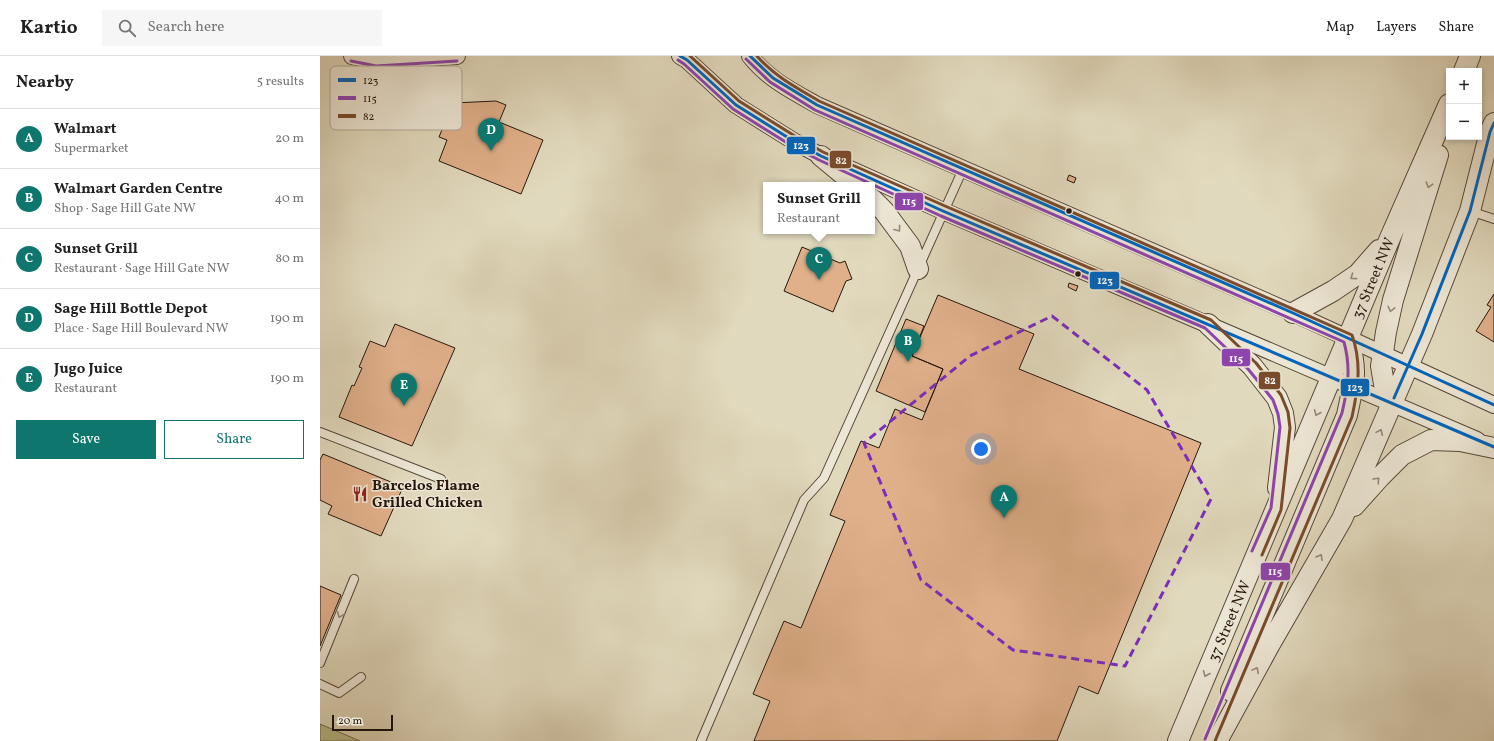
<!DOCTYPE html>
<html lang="en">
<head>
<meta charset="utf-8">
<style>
  body { margin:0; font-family:Vollkorn,serif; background:#f6f6f6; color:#222 }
  .controls { position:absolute; right:12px; top:12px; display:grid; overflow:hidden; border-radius:0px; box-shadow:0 2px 6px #0003 }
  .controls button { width:36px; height:36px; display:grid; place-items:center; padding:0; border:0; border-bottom:1px solid #e0e0e0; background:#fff; color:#222; font:20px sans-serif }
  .scale { position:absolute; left:12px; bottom:10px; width:61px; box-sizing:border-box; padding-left:4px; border:2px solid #27170e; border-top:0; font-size:11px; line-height:14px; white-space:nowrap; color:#27170e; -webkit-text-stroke:3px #ece6d4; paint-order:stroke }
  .you { position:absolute; left:661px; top:393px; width:14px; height:14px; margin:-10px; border:3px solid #fff; border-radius:50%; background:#1a73e8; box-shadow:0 0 0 6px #1a73e833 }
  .badge { display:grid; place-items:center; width:26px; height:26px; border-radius:50%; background:#0f766e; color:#fff; font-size:13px; font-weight:700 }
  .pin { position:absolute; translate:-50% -33px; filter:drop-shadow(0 1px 2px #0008) }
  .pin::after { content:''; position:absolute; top:21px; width:14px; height:12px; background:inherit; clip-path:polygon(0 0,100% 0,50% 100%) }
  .popup { position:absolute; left:443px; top:126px; width:112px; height:52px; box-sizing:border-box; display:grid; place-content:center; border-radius:0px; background:#fff; filter:drop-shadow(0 1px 3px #0005); font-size:13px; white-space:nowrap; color:#767676 }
  .popup b { font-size:15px; color:#222 }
  .popup::after { content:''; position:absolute; left:50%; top:100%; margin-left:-8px; border:8px solid transparent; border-top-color:#fff }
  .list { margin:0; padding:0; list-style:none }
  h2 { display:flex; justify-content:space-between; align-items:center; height:52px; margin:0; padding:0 16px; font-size:17px }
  h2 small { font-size:13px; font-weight:400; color:#767676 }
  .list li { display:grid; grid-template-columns:26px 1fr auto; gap:12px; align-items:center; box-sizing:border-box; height:60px; padding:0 16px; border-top:1px solid #e0e0e0 }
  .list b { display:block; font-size:15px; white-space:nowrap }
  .list p { margin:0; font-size:13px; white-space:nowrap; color:#767676 }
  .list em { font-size:13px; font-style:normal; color:#767676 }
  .actions { display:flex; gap:8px; padding:12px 16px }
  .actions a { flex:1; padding:9px 0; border:1px solid #0f766e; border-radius:0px; text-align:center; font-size:14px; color:#0f766e }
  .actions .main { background:#0f766e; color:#fff }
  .icon { flex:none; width:22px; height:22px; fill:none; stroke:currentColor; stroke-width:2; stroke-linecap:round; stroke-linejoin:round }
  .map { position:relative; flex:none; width:1174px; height:685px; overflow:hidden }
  header { display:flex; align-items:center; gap:24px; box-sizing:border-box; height:56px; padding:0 20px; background:#fff; border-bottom:1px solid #e0e0e0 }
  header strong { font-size:19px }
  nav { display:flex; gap:22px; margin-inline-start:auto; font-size:14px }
  .search { width:280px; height:36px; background:#f6f6f6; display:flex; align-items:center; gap:10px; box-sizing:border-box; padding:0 14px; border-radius:0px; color:#767676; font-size:15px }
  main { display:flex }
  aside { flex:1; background:#fff }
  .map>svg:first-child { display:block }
  .green { fill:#b9bd8c; stroke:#706a4d }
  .building { fill:#e0b08a; stroke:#27170e }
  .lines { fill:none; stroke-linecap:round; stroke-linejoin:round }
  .service-casing { stroke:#56483a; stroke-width:10 }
  .minor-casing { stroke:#56483a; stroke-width:18 }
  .tertiary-casing { stroke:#56483a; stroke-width:22 }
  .service { stroke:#ece6d4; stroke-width:8 }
  .minor { stroke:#ece6d4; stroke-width:16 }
  .tertiary { stroke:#ece6d4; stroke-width:20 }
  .bus-1-casing { stroke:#ece6d4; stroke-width:6 }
  .bus-2-casing { stroke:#ece6d4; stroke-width:6 }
  .bus-3-casing { stroke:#ece6d4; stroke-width:6 }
  .bus-1 { stroke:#0065bd; stroke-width:3 }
  .bus-2 { stroke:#8e44ad; stroke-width:3 }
  .bus-3 { stroke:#7a4b2a; stroke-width:3 }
  .oneway { stroke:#93897b }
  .marked { fill:none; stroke:#7b2cbf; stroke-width:3; stroke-dasharray:8 5; stroke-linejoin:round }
  .bus-dot { fill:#27170e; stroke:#ece6d4; stroke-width:1.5 }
  .labels { text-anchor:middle; stroke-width:3; stroke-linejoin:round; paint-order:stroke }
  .street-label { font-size:15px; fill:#27170e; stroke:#ece6d4 }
  .poi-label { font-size:15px; font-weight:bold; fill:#27170e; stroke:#ece6d4; text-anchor:start }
  .key { fill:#ece6d4; stroke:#b1a899; stroke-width:1 }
  .key-label { font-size:11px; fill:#27170e }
  .line-badge { stroke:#ece6d4; stroke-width:1.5 }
  .badge-label { font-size:11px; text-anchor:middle; font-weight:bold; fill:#fff }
</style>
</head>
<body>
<header>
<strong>Kartio</strong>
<div class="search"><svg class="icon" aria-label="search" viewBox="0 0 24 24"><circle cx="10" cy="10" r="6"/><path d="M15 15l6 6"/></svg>Search here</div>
<nav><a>Map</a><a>Layers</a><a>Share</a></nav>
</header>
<main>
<aside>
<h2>Nearby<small>5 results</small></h2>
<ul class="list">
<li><span class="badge">A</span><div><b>Walmart</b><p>Supermarket</p></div><em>20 m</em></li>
<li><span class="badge">B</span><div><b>Walmart Garden Centre</b><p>Shop · Sage Hill Gate NW</p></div><em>40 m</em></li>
<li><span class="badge">C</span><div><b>Sunset Grill</b><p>Restaurant · Sage Hill Gate NW</p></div><em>80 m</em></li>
<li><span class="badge">D</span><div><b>Sage Hill Bottle Depot</b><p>Place · Sage Hill Boulevard NW</p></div><em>190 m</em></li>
<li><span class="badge">E</span><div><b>Jugo Juice</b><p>Restaurant</p></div><em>190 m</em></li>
</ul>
<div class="actions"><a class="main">Save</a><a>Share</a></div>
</aside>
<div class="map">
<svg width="1174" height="685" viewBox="0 0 1174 685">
  <rect width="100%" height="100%" fill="#e1d9bd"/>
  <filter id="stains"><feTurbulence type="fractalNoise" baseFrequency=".005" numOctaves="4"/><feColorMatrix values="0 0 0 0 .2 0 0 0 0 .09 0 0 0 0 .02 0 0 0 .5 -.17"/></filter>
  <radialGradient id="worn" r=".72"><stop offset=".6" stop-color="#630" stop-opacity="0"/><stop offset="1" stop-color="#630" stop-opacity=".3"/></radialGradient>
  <path class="green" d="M0,668L40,685H0Z"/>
  <path class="building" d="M176,45L186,49L179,66L223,84L201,138L119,105L127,84L119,81L133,47Z
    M749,119L756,122L754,127L747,124Z
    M482,191L520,207L525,205L532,223L526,225L513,256L464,235Z
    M749,227L758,230L756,235L748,231Z
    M1174,238V286L1156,275L1171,251L1167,249Z
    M618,239L714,278L699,313L881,387L778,638L759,630L737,685H434L450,645L433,638L464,565L481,572L525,465L510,459L541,385L559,392L575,353L602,364L623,313L592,300Z
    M586,263L604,270L592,300L623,313L605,356L556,335Z
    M75,268L135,292L92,390L19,361L32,329L34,330L42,312L39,311L50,285L65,291Z
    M3,398L83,431L61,480L8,458L12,450L0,444V404Z
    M0,530L21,539L0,590Z"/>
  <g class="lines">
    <defs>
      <path id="service" d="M1150,155L1174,163
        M0,376L121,423
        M0,607L34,523
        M0,628L19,637L41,621
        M381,685L484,444L504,422L643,113"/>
      <path id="minor" d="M32,0L56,5L137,0
        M360,0L367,4L416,49L475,86L501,100L623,155L1157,384
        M430,0C448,23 472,35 497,49L973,257L1174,349"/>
      <path id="tertiary" d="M1144,15L1150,0
        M501,100L536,129
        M552,143L564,155L590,190L598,213
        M973,257L1013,235L1038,218L1059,194
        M888,268L932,310L957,342L963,357L965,371L958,432
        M1072,347L1064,328L1061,310L1066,276L1073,244L1118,99
        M1034,450L1060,421L1082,399L1111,384L1140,385L1174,392
        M911,635L1027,359C1034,326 1038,315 1028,282
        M858,685L1070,182L1129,48
        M897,685L950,588L1022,463L1102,278L1150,155L1170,76L1174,67"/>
    </defs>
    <use href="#service" class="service-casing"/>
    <use href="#minor" class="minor-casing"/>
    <use href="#tertiary" class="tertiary-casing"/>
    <use href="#service" class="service"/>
    <use href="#minor" class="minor"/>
    <use href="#tertiary" class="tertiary"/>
    <defs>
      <path id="bus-1" d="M360,0L367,4L416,49L475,86L501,100L623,155L1174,391
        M430,0L453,22L497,49L973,257L1174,349
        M1074,342L1102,278L1150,155L1170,76L1174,67"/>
      <path id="bus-2" d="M426,3L450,26L495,54L1024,286C1031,312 1028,331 1022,357L885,683
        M358,4L364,8L413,53L472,90L499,104L621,160L885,272L928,313L942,330L953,344L958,358L960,371L951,452L932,495
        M31,5L56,10L137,5"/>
      <path id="bus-3" d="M370,0L419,45L478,82L503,96L625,150L891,264L936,307L961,339L968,356L970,372L961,454L942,499
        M437,0C454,20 477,32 499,45L1032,279C1042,307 1038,333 1032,361L895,685"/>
    </defs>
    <use href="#bus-1" class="bus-1-casing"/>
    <use href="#bus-2" class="bus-2-casing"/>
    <use href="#bus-3" class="bus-3-casing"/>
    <use href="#bus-1" class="bus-1"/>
    <use href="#bus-2" class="bus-2"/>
    <use href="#bus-3" class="bus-3"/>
  </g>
  <defs><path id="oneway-chevron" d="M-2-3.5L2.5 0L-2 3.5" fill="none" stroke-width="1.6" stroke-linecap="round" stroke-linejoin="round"/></defs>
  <g class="oneway">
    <use href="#oneway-chevron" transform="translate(1109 129) rotate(107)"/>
    <use href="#oneway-chevron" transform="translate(578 173) rotate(53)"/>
    <use href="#oneway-chevron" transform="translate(1033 221) rotate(144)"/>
    <use href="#oneway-chevron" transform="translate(1071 253) rotate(103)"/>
    <use href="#oneway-chevron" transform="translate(997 357) rotate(113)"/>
    <use href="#oneway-chevron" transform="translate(1060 376) rotate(-66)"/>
    <use href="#oneway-chevron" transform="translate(1057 424) rotate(-47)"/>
    <use href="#oneway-chevron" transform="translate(1000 501) rotate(-60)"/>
    <use href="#oneway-chevron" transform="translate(20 559) rotate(112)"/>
    <use href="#oneway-chevron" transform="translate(936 614) rotate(-62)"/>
    <use href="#oneway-chevron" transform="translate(886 618) rotate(113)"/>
  </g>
  <path class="marked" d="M732,260L827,334L891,443L805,610L693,594L601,524L544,387L650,300Z"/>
  <defs>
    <symbol id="restaurant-bare" viewBox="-9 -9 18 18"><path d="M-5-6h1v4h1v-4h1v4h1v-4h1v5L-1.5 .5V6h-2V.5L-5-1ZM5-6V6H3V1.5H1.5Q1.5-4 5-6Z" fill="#8f2418" stroke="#ece6d4" stroke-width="2.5" paint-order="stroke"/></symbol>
  </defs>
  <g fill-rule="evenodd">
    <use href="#restaurant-bare" x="29" y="427" width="22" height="22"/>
  </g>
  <g class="bus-dot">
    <circle cx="749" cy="155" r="3.5"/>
    <circle cx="758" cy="218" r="3.5"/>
  </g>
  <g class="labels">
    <g class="street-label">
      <text transform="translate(1053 222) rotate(-67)" y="5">37 Street NW</text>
      <text transform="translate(909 565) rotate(-67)" y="5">37 Street NW</text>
    </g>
    <g class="poi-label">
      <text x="52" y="434">Barcelos Flame<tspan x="52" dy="17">Grilled Chicken</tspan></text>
    </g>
  </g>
  <rect x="10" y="10" width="132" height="64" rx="6" class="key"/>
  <rect x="18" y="22" width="18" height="4" fill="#0065bd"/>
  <rect x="18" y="40" width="18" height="4" fill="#8e44ad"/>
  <rect x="18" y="58" width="18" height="4" fill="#7a4b2a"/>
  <g class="key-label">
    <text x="43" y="28">123</text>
    <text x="43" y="46">115</text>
    <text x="43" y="64">82</text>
  </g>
  <g class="line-badge">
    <rect x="466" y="80" width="30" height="19" rx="4" fill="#0065bd"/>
    <rect x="509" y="94" width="23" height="19" rx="4" fill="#7a4b2a"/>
    <rect x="574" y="136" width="30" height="19" rx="4" fill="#8e44ad"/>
    <rect x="769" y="215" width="31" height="19" rx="4" fill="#0065bd"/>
    <rect x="901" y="292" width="30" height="19" rx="4" fill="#8e44ad"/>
    <rect x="938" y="315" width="23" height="19" rx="4" fill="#7a4b2a"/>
    <rect x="1020" y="322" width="30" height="19" rx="4" fill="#0065bd"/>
    <rect x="940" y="506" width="31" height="19" rx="4" fill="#8e44ad"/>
  </g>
  <g class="badge-label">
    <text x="481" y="93">123</text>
    <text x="521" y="108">82</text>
    <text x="589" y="149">115</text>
    <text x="785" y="228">123</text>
    <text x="916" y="306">115</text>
    <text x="950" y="328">82</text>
    <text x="1035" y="335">123</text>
    <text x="955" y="519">115</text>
  </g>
  <rect width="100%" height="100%" filter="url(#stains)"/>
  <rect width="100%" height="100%" fill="url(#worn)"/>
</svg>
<div class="controls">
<button>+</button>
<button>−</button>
</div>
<div class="scale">20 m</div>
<div class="you"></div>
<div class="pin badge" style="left:684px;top:462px">A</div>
<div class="pin badge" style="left:588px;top:306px">B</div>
<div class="pin badge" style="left:499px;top:224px">C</div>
<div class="popup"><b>Sunset Grill</b>Restaurant</div>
<div class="pin badge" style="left:171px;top:95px">D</div>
<div class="pin badge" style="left:84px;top:350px">E</div>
</div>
</main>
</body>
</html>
